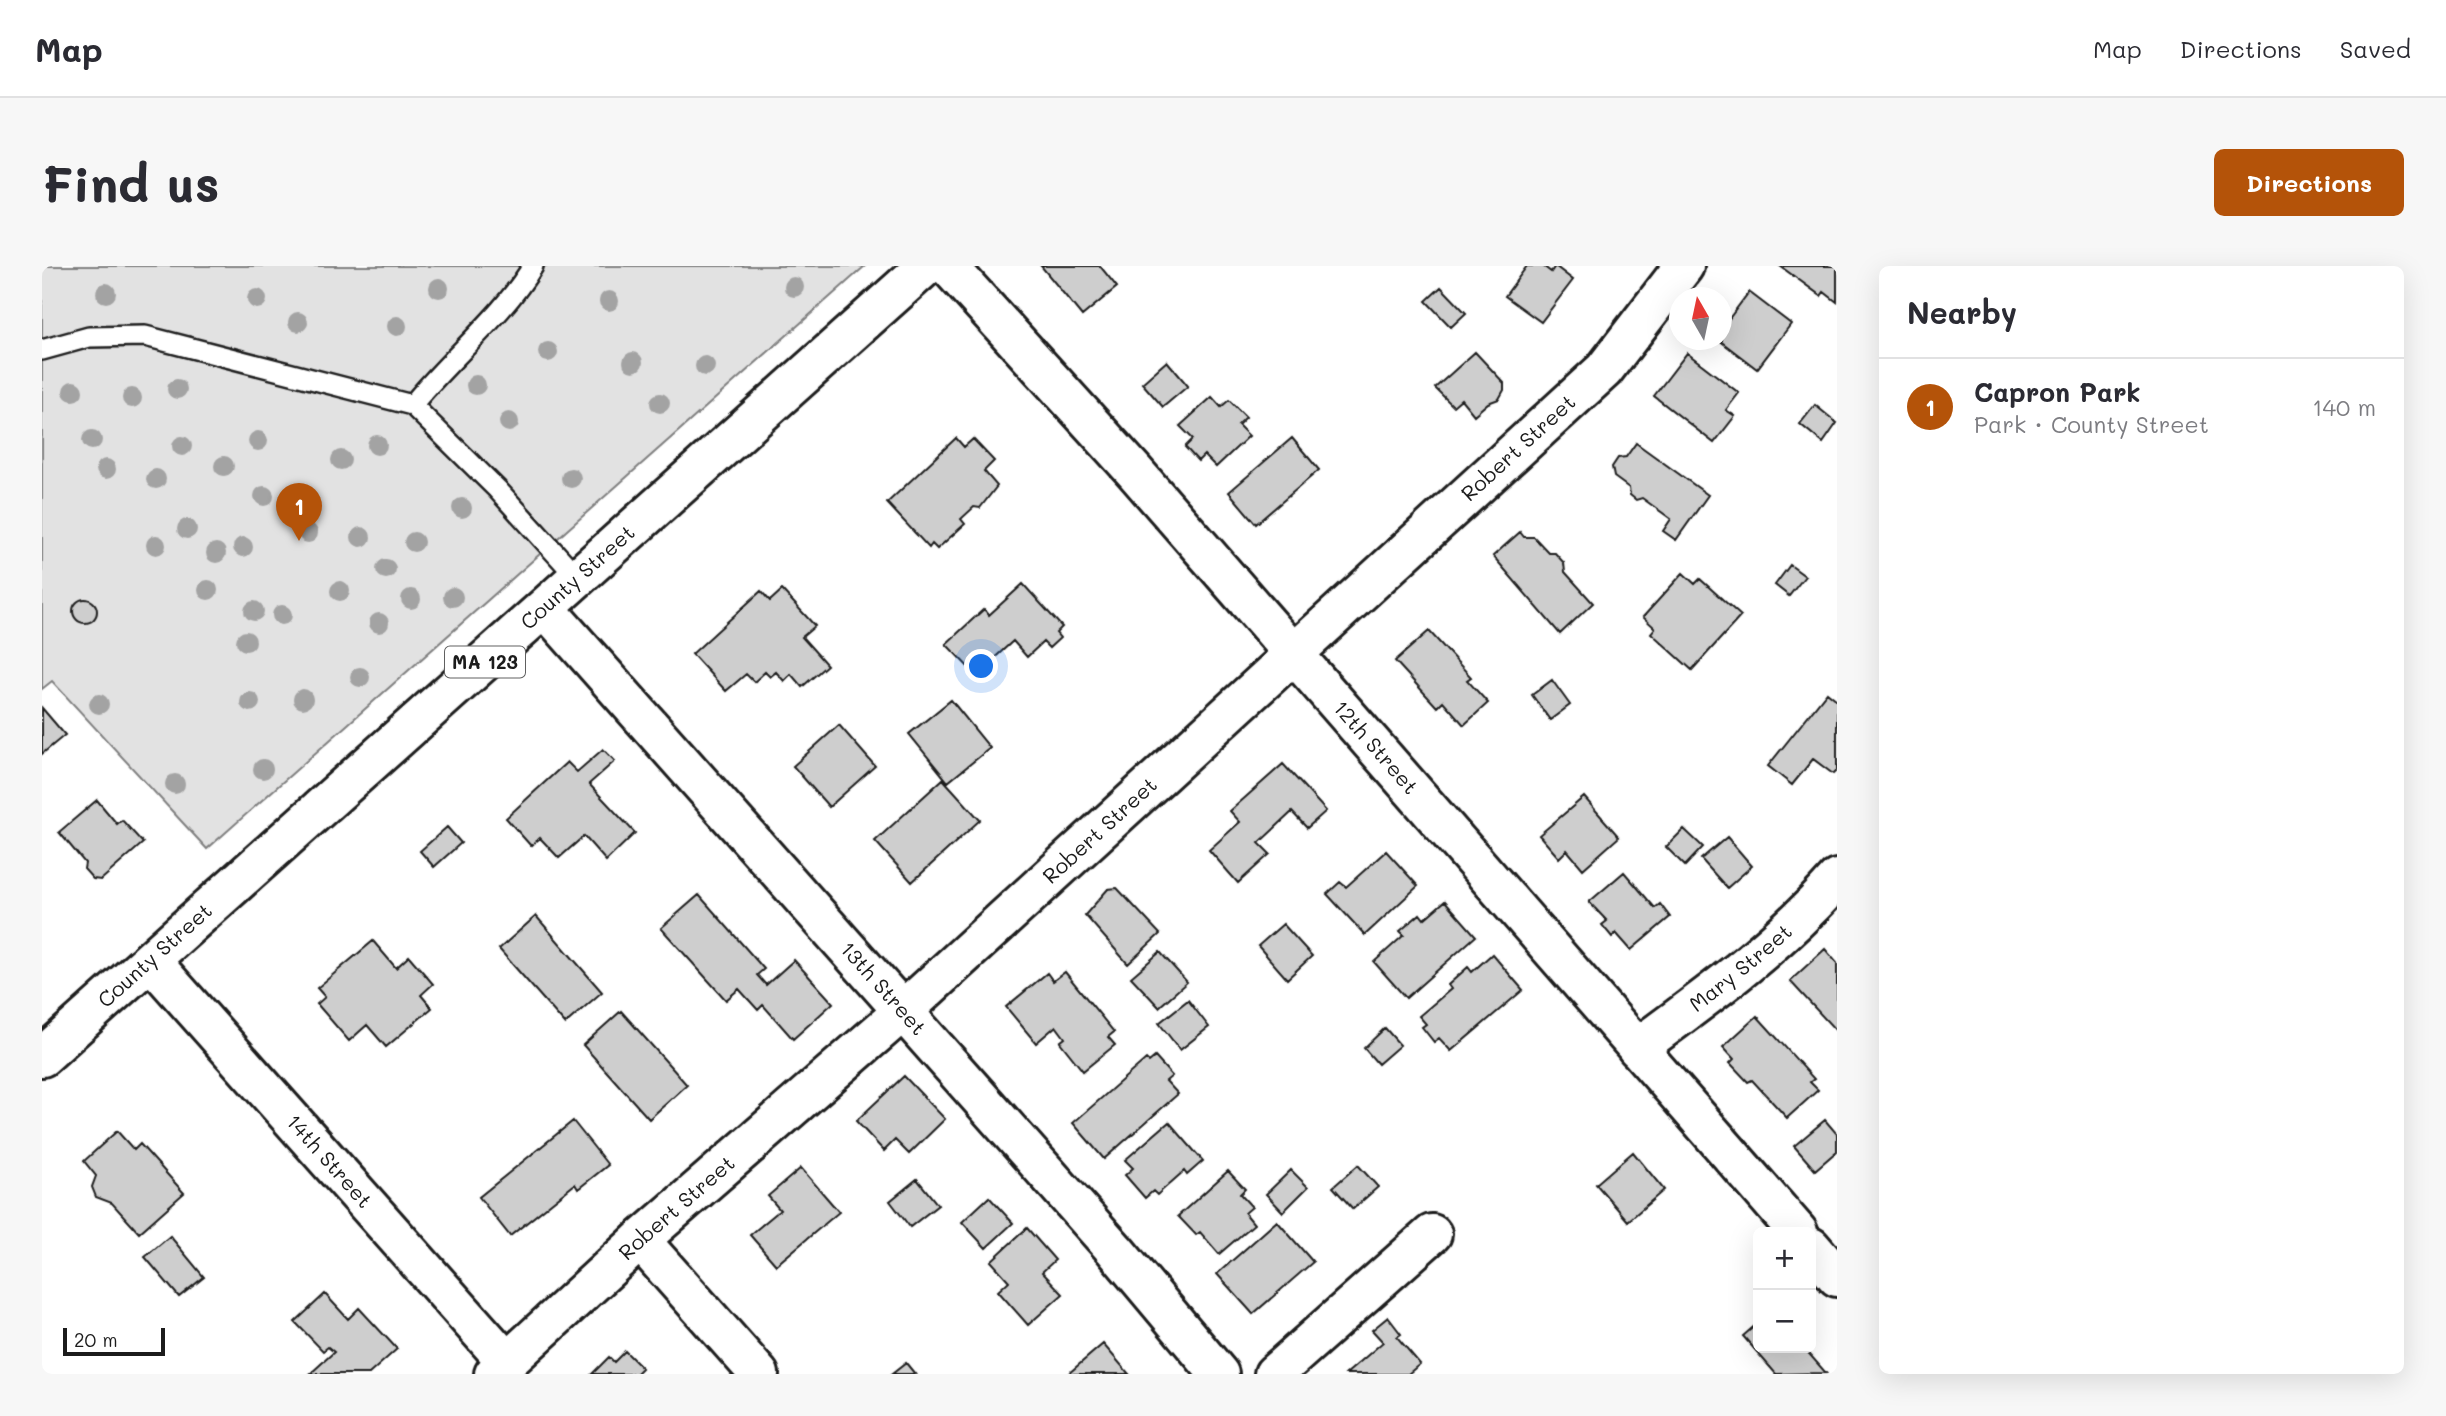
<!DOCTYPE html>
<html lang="en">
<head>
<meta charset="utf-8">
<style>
  body { margin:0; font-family:Mali,sans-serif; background:#f7f7f7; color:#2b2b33 }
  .controls { position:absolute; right:21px; bottom:21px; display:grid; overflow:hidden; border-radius:10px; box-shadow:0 7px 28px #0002 }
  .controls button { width:63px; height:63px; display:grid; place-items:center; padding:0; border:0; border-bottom:2px solid #e1e1e2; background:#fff; color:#2b2b33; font:35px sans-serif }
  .compass { position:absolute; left:1627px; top:21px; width:63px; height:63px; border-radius:50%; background:#fff; box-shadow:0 7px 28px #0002; rotate:351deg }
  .scale { position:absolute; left:21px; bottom:18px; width:102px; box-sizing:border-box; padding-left:7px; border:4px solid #1c1c1c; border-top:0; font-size:19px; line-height:24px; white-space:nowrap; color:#1c1c1c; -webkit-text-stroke:5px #fff; paint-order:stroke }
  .you { position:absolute; left:940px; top:401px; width:24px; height:24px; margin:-18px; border:5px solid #fff; border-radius:50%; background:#1a73e8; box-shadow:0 0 0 10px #1a73e833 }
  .badge { display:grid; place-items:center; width:46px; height:46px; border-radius:50%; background:#b45309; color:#fff; font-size:23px; font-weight:700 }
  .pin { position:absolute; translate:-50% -58px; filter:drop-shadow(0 2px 4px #0008) }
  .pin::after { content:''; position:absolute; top:37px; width:24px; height:21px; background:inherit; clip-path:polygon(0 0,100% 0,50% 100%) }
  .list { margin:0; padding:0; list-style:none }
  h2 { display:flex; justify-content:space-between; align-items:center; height:91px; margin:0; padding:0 28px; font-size:30px }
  h2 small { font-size:23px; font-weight:400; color:#7c7c81 }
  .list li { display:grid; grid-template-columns:46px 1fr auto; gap:21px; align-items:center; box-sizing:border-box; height:98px; padding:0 28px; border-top:2px solid #e1e1e2 }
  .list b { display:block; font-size:26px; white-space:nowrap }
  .list p { margin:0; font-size:23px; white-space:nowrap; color:#7c7c81 }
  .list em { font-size:23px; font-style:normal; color:#7c7c81 }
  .map { position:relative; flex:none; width:1795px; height:1108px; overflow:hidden; border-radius:10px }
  header { display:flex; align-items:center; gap:42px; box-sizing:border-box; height:98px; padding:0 35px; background:#fff; border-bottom:2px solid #e1e1e2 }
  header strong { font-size:33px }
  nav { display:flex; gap:38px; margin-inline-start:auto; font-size:24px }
  .intro { display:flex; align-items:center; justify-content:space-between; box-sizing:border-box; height:168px; padding:0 42px }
  h1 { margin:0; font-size:49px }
  .button { padding:18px 32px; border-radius:10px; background:#b45309; color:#fff; font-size:24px; font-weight:700 }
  main { display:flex; gap:42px; padding:0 42px }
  aside { flex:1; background:#fff; border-radius:10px; box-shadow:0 7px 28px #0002 }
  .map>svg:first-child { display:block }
  .green { fill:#e2e2e2; stroke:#7f7f7f; stroke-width:2 }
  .building { fill:#cecece; stroke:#1c1c1c; stroke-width:2 }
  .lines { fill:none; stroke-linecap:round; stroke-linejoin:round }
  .lane-casing { stroke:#1c1c1c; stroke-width:24 }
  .street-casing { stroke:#1c1c1c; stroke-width:44 }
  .highway-casing { stroke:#1c1c1c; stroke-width:44 }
  .lane { stroke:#fff; stroke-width:19 }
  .street { stroke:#fff; stroke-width:38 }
  .highway { stroke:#fff; stroke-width:38 }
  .tree { fill:#a3a3a3 }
  .labels { text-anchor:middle; stroke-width:7; stroke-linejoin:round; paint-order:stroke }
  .shield { fill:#fff; stroke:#606060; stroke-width:2 }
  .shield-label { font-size:19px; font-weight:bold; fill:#1c1c1c }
  .street-label { font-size:21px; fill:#1c1c1c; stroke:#fff }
</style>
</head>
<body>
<header>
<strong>Map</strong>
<nav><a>Map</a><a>Directions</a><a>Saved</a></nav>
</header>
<div class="intro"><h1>Find us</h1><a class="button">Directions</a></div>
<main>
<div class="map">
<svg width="1795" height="1108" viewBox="0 0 1795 1108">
  <rect width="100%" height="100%" fill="#fff"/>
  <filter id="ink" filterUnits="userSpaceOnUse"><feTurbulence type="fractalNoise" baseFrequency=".0143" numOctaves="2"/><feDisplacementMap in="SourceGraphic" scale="14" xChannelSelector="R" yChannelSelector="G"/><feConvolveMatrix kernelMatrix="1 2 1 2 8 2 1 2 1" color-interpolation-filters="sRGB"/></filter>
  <g filter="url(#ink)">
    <path class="green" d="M0,0H823L165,583L10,415L0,423Z"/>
    <path class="building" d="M999,0H1058L1075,21L1040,50Z
      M1485,0H1501L1509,6L1513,0L1531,14L1499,56L1463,30Z
      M1738,0H1795V36L1782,26L1779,30Z
      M1399,21L1424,47L1409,61L1384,35Z
      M1707,26L1749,58L1715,103L1677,74H1680V62Z
      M1433,86L1462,117V124L1457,133L1446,137L1432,149L1419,133L1411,140L1393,122Z
      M1645,87L1697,127L1684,144L1693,150L1672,177L1612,130Z
      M1125,95L1146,120L1121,141L1100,117Z
      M1170,131L1179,141L1187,134L1204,151L1196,159L1207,170L1174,201L1162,189L1156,195L1143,181L1151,173L1138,160Z
      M1773,139L1795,157L1781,177L1758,158Z
      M914,172L922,181L931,173L952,195L942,205L955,220L938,242L932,241L919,253L923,258L895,283L890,278L887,282L845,237Z
      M1250,172L1277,204L1214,258L1187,226Z
      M1594,177L1666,229L1634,274L1621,265L1629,253L1600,232L1594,234L1588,229L1587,222L1572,211L1570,201L1576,192L1584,191Z
      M1478,266L1482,271H1492L1507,287H1513L1522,297L1523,306L1551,337L1518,368L1451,290Z
      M1748,299L1763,310L1747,330L1733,319Z
      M1641,307L1653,318L1658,313L1699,350L1650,404L1609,367L1613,362L1601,351Z
      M981,318L1020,361L1014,367L1018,372L1007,382L1001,376L985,391L971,375L934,409L904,378L942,343L947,349Z
      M740,324L773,360L760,371L785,399L760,421L749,408L742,415L734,406L728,411L723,406L712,416L704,408L684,425L650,388L719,325L728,335Z
      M31 345a12 12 0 1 1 24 0a12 12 0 1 1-24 0Z
      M1387,365L1429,411L1425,414L1446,437L1422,459L1401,435L1395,441L1353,395Z
      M1510,414L1528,439L1508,454L1490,429Z
      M1785,426L1795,434V504L1791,508L1771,493L1750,519L1726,500Z
      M909,434L948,482L906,516L867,468Z
      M0,442L23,469L0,488Z
      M797,459L833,500L787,541L751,500Z
      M561,483L573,495L547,518L593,567L564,595L542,570L517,592L498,572L489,580L464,552L525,496L535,506Z
      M1241,498L1284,545L1265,562L1250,546L1217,577L1228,588L1196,617L1167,584L1198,556L1188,545Z
      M901,513L938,554L870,616L833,575Z
      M1542,531L1577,571L1541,603L1525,584L1517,592L1497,569Z
      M55,534L75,558L80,554L101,577L59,614L51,613L42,603L43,597L17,566Z
      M405,561L419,577L392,601L378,585Z
      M1642,563L1661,581L1643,600L1624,581Z
      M1685,571L1710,600L1685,622L1659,593Z
      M1344,585L1376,620L1323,669L1285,628L1298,616L1304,621Z
      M1582,606L1613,642L1618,638L1628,651L1589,684L1574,667L1570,671L1560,659L1565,655L1547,636Z
      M1075,622L1118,668L1086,698L1043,649L1066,623Z
      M657,629L722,703L715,709L724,719L752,694L791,737L751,773L721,739L716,744L697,723L684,734L619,662Z
      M1403,635L1434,670L1364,732L1332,696L1362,669L1358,665L1378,648L1382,653Z
      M494,650L560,726L523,758L457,683Z
      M1241,658L1270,690L1245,713L1216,680Z
      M331,675L354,702L367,690L391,718L379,729L390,742L344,781L325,759L307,775L275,738L283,731L275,722Z
      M1783,683L1795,697V766L1748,715Z
      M1118,686L1145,716L1117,741L1089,711Z
      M1450,688L1481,724L1409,785L1397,772L1392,776L1380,761L1384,758L1377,750L1409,723L1406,719L1426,701L1430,706Z
      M1023,706L1072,766L1066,771L1073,779L1041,805L1018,776L1023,772L1014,760L994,777L964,741L1005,707L1011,715Z
      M1146,734L1167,761L1138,784L1117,757Z
      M579,745L645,819L607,853L541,779Z
      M1715,750L1772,813L1768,816L1776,824L1745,852L1710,814L1706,816L1688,797L1692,793L1681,781Z
      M1343,762L1358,779L1336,798L1322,782Z
      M1113,791L1130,810L1124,815L1136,828L1062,893L1031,857L1104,793L1107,796Z
      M862,810L903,853L867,888L853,874L842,885L814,855Z
      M1783,854L1795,868V885L1773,904L1752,880Z
      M531,855L566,899L536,923L533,918L468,970L437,931Z
      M1127,856L1161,895L1145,909L1142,905L1115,929L1111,925L1103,932L1083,909L1091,902L1083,894Z
      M75,865L92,884L98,878L142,927L97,967L70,937L54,931L50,921L54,910L42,895Z
      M1591,886L1622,924L1586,955L1554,918Z
      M1316,899L1336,921L1311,943L1291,921Z
      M759,902L797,946L734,999L708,969L738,944L726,930Z
      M1249,904L1266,921L1241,946L1224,928Z
      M1186,905L1203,923L1198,928L1210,941L1203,947L1212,958L1177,988L1158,966L1154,969L1136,950Z
      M875,913L896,939L868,961L848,935Z
      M947,931L971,957L944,982L920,956Z
      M1235,955L1271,996L1211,1048L1175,1008Z
      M985,962L1013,994L1000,1006L1021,1028L986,1059L956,1025L967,1015L949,995Z
      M128,970L162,1011L137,1031L103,991Z
      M283,1028L306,1053L317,1042L355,1083L327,1108H268L292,1086L286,1081L281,1085L253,1056Z
      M1346,1051L1359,1068L1355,1071L1378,1098L1366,1108H1304L1341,1076L1330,1064Z
      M1716,1057V1082H1762L1784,1107L1734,1108L1701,1070Z
      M1061,1078L1087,1108H1026Z
      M583,1085L600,1102L594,1108H550L567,1091L572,1096Z
      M864,1097L873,1108H850Z"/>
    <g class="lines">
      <defs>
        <path id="lane" d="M0,84L47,71L103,70L370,139C407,93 461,50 491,0
          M370,139L455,223L536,312"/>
        <g id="street">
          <path id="s1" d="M906,0L1093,206L1756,966"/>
          <path id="s2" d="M503,342L1073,984L1177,1108"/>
          <path id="s3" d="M109,695L465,1096"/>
          <path id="s4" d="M1595,782C1666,730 1737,679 1795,613"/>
          <path d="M598,974L717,1108"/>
          <path d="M1769,981L1795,1011"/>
          <path id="s5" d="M452,1108L598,974L860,746L1562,104L1642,0"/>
          <path d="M1232,1108L1390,968"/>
        </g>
        <g id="highway">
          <path id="s6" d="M0,791L884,0"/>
        </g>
      </defs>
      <use href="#lane" class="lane-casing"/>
      <use href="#street" class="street-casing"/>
      <use href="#highway" class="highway-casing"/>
      <use href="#lane" class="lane"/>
      <use href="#street" class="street"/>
      <use href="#highway" class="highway"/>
    </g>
    <g class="tree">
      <circle cx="752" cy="21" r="10"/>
      <circle cx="397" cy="22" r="10"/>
      <circle cx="64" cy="27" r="10"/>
      <circle cx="215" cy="33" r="10"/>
      <circle cx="567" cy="35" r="10"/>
      <circle cx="256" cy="56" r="10"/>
      <circle cx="355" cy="60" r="10"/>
      <circle cx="506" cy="86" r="10"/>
      <circle cx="591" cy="96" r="10"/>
      <circle cx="663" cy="100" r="10"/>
      <circle cx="434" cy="119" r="10"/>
      <circle cx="135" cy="123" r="10"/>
      <circle cx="31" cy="125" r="10"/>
      <circle cx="90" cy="132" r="10"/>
      <circle cx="618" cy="137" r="10"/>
      <circle cx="467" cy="156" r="10"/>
      <circle cx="50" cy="174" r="10"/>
      <circle cx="216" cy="175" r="10"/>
      <circle cx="335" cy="179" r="10"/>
      <circle cx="140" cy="180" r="10"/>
      <circle cx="299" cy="194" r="10"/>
      <circle cx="182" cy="200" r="10"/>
      <circle cx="64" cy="203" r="10"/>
      <circle cx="529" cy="212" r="10"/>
      <circle cx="114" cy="213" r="10"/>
      <circle cx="222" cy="230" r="10"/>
      <circle cx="420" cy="242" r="10"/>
      <circle cx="145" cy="263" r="10"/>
      <circle cx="266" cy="267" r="10"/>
      <circle cx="319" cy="271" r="10"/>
      <circle cx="372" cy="276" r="10"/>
      <circle cx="114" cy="279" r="10"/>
      <circle cx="201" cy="281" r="10"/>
      <circle cx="174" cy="287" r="10"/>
      <circle cx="344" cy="303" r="10"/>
      <circle cx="166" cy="324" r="10"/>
      <circle cx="298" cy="325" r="10"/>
      <circle cx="411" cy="331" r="10"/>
      <circle cx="369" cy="333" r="10"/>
      <circle cx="212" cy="345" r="10"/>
      <circle cx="240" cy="349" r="10"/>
      <circle cx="337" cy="357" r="10"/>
      <circle cx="204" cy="375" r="10"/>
      <circle cx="318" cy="411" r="10"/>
      <circle cx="261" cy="433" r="10"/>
      <circle cx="208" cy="436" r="10"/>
      <circle cx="57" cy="438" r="10"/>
      <circle cx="221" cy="503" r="10"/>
      <circle cx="133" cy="518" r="10"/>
    </g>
  </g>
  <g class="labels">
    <rect class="shield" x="403" y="380.5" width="80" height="31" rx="5"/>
    <g class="shield-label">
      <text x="443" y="403">MA 123</text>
    </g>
    <g class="street-label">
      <text dy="7" stroke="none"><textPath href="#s5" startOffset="1381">Robert Street</textPath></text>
      <text dy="7" stroke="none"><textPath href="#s6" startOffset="719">County Street</textPath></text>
      <text dy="7" stroke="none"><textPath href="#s1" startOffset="644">12th Street</textPath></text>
      <text dy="7" stroke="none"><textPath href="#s5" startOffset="814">Robert Street</textPath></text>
      <text dy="7" stroke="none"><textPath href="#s6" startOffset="152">County Street</textPath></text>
      <text dy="7" stroke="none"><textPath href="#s4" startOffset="131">Mary Street</textPath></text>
      <text dy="7" stroke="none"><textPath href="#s2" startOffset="509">13th Street</textPath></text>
      <text dy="7" stroke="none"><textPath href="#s3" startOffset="268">14th Street</textPath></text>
      <text dy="7" stroke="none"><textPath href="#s5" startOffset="247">Robert Street</textPath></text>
    </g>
  </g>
</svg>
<div class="controls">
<button>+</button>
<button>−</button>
</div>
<svg class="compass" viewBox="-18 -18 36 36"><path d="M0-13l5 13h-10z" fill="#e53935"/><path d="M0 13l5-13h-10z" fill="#7c7c81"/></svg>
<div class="scale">20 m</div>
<div class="you"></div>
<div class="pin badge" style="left:257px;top:275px">1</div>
</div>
<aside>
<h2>Nearby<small></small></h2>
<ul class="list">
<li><span class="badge">1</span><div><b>Capron Park</b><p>Park · County Street</p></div><em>140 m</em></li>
</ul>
</aside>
</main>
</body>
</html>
